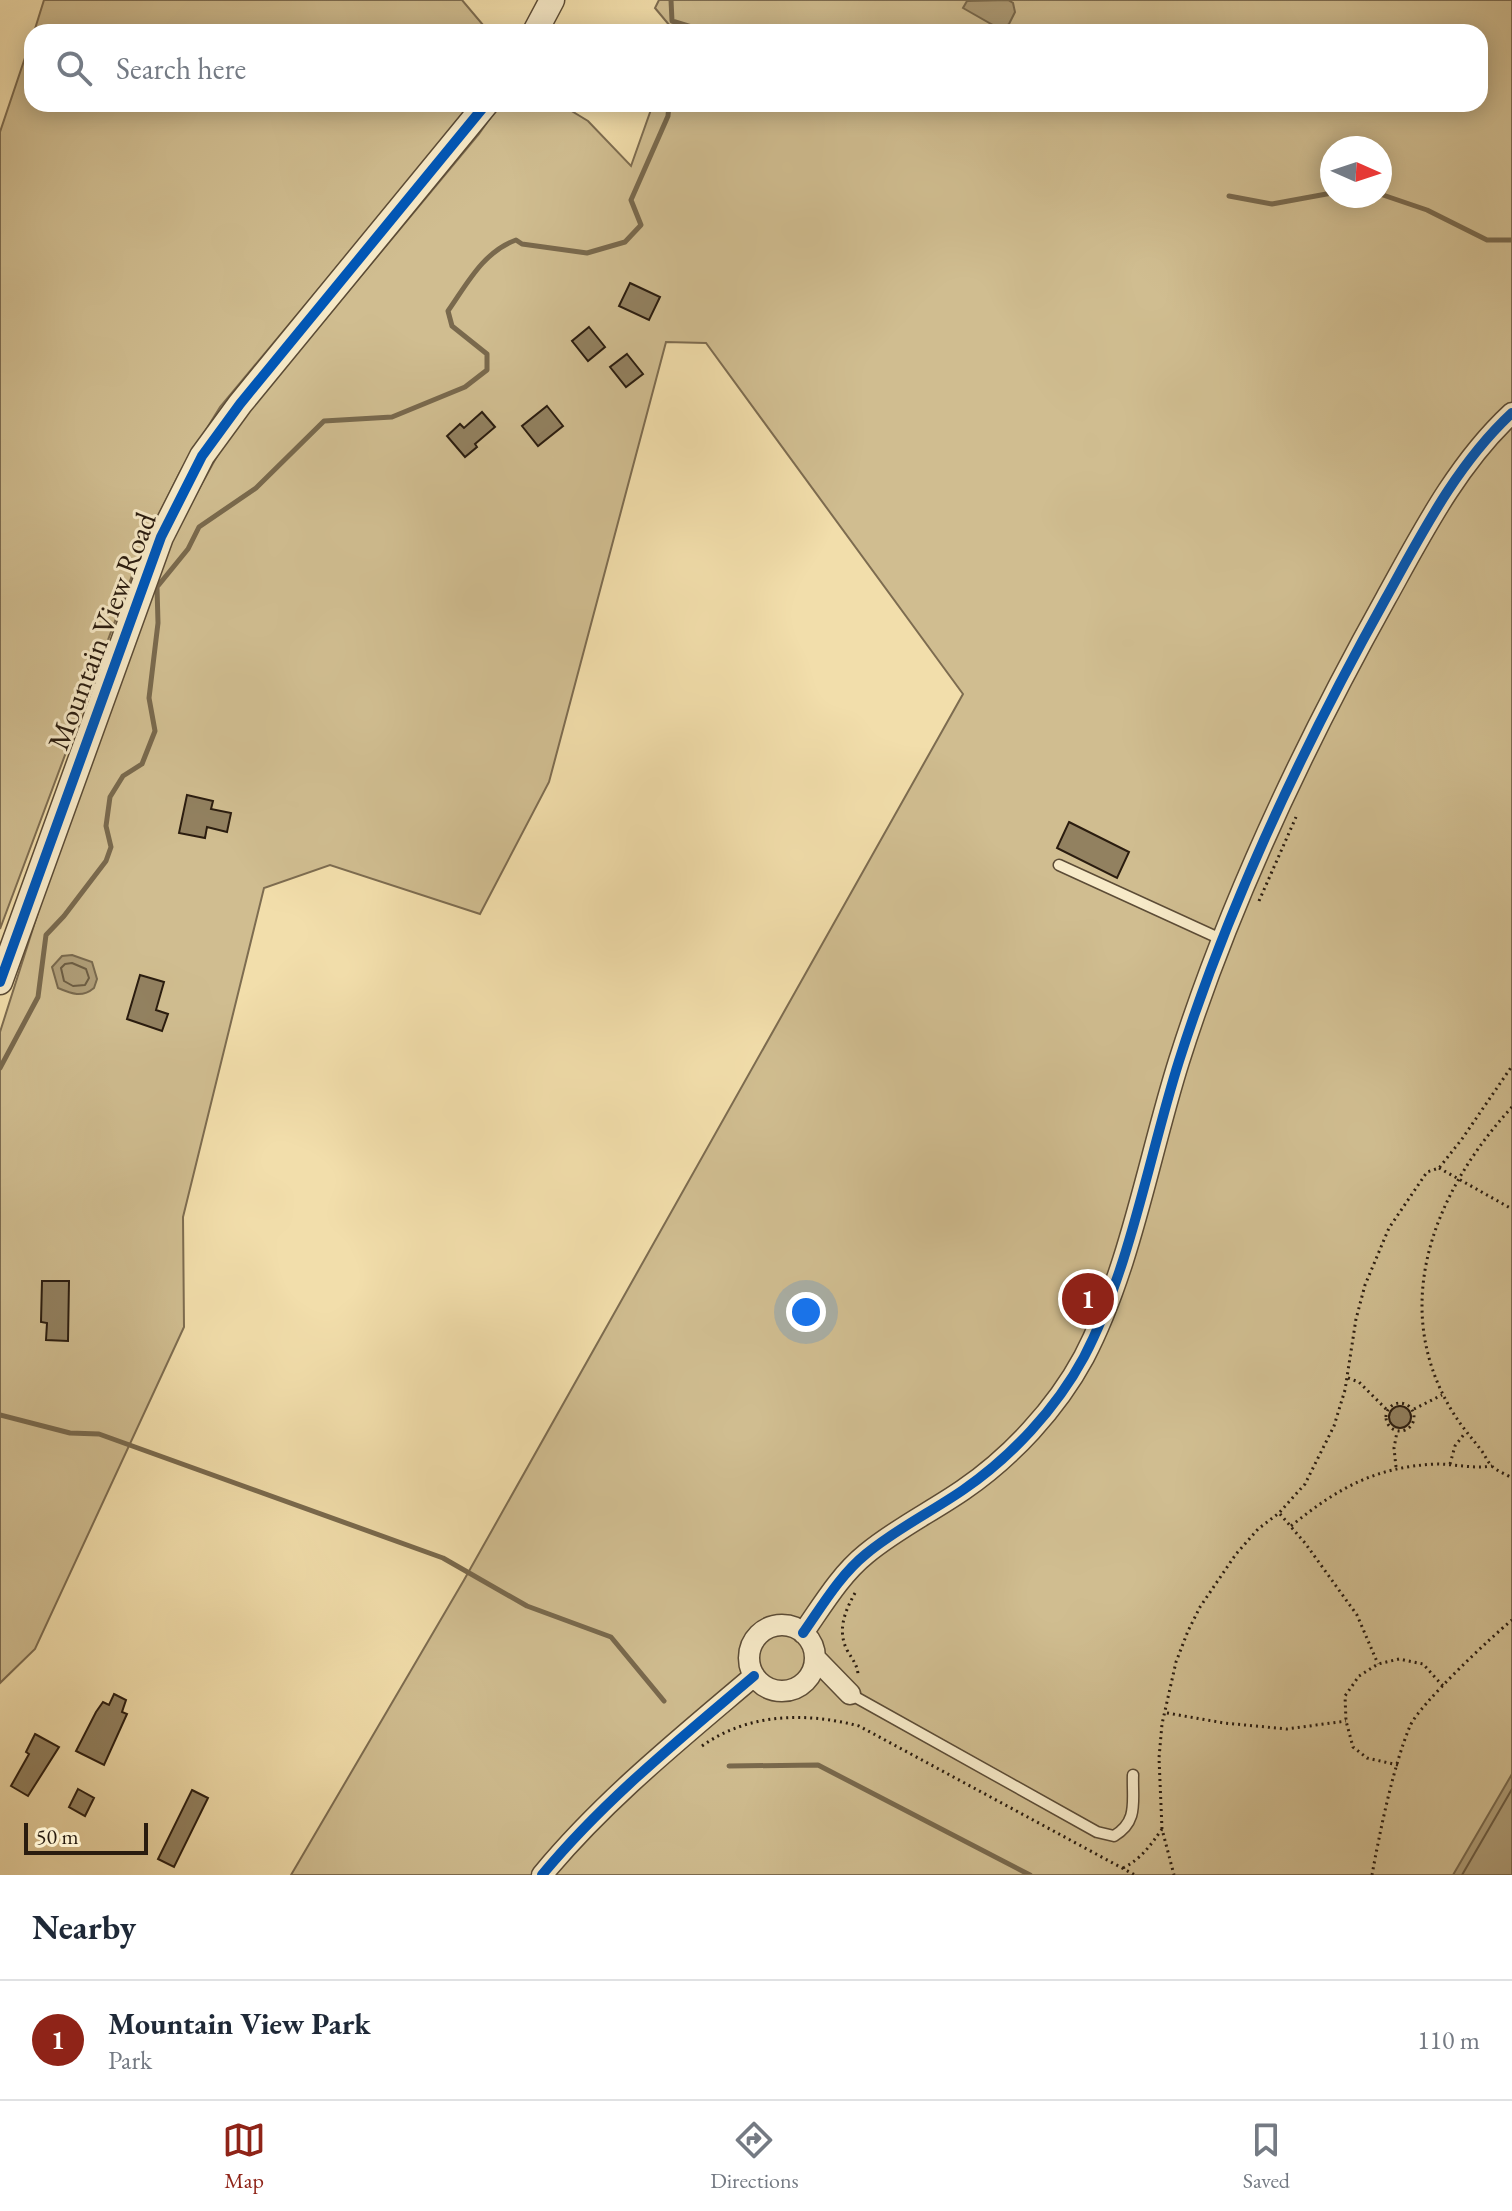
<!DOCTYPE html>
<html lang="en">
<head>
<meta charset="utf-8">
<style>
  body { margin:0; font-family:"EB Garamond",serif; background:#f6f6f7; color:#1f2937 }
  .compass { position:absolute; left:1320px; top:136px; width:72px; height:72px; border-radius:50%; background:#fff; box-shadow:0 4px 20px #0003; rotate:93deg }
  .scale { position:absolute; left:24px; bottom:20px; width:124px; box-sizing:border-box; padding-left:8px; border:4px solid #2a1c0f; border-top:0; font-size:22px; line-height:28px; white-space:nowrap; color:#2a1c0f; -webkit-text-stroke:6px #f7eac8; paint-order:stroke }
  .you { position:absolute; left:806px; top:1312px; width:28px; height:28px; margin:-20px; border:6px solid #fff; border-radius:50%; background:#1a73e8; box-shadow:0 0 0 12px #1a73e833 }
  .badge { display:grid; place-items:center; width:52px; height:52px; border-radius:50%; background:#8f2418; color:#fff; font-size:26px; font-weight:700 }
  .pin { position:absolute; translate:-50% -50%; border:4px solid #fff; box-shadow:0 2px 8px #0006 }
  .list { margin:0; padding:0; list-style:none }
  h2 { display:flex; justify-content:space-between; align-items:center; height:104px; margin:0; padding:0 32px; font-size:34px }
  h2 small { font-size:26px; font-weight:400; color:#747a83 }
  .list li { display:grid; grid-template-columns:52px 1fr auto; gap:24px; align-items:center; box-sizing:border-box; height:120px; padding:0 32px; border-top:2px solid #e0e1e3 }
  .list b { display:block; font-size:30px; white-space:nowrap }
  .list p { margin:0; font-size:26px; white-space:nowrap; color:#747a83 }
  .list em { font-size:26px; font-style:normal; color:#747a83 }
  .icon { flex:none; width:44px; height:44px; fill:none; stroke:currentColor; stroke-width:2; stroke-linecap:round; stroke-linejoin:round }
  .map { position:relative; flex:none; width:1512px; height:1875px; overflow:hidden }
  .search { position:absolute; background:#fff; box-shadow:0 4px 20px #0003; left:24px; right:24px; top:24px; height:88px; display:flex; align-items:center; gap:20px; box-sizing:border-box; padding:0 28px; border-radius:24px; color:#747a83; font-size:30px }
  .sheet { height:224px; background:#fff }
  nav { display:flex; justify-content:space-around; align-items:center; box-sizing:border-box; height:112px; border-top:2px solid #e0e1e3; background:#fff; font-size:22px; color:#747a83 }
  nav a { display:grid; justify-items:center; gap:4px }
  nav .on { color:#8f2418 }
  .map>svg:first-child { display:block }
  .green { fill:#d0bd90; stroke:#7d6c50; stroke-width:2; fill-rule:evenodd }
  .water { fill:#ae9c76; stroke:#79694d; stroke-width:2 }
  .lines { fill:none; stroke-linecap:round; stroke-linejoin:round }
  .shore { stroke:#6c5c42; stroke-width:2 }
  .stream { stroke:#79694d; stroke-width:5 }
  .building { fill:#928160; stroke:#2a1c0f; stroke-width:2 }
  .service-casing { stroke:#5c4c36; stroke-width:13 }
  .minor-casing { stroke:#5c4c36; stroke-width:23 }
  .tertiary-casing { stroke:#5c4c36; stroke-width:27 }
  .path { stroke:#2a1c0f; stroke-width:3; stroke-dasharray:2 4; stroke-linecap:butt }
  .service { stroke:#f7eac8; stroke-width:10 }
  .minor { stroke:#f7eac8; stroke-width:20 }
  .tertiary { stroke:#f7eac8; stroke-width:24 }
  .cycleway-casing { stroke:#f7eac8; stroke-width:15 }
  .cycleway { stroke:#0057b8; stroke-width:10 }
  .labels { text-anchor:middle; stroke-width:6; stroke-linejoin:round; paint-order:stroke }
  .street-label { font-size:30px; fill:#2a1c0f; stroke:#f7eac8 }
</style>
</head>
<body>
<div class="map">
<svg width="1512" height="1875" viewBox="0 0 1512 1875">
  <rect width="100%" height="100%" fill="#f2deab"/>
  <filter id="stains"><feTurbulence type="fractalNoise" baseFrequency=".0025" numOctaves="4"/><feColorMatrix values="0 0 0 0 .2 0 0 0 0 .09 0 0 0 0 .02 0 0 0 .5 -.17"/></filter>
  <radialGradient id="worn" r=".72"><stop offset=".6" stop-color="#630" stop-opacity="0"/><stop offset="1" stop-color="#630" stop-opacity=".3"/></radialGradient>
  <path class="green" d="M44,0H462L489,32H34Z
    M659,0H1512V1875H291L464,1580L963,694L706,343L666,342L549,782L480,914L330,865L264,888L183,1217L184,1327L35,1649L0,1683V1032L42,900L171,540L222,447L248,412L479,134L500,104H560L588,121L631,166L653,104H1480V32H675L655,8ZM1332,148H1380V196H1332Z
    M32,37V104H473L220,407L180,472L142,549L0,929V132Z"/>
  <path class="water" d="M1008,0L1013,3L1015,12L1009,24L1000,29L963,8L967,1Z
    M72,955L92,962L97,979L94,988C82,998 72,994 58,988L52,967L62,956Z
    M1512,1774V1875H1453Z"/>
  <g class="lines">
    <path class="shore" d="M72,963L86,969L89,978L85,985L73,986L64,981L61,968L65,964Z
      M1462,1875L1512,1789"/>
    <path class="stream" d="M671,0L672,21L698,29L699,32
      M1380,194L1427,210L1487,240H1512
      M1229,196L1272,204L1332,193
      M0,1068L38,997L46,935L64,916L106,861L111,847L106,826L110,797L123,776L142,764L155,731L149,698L158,623L157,587L188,549L199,527L256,488L324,421L392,417L465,387L487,370V354L452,326L448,311C467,284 483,252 516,240L522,244L587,253L625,242L641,225L631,200L668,116L669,104
      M0,1415L70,1433L99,1434L443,1558L527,1606L611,1637L664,1701
      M729,1766L818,1765L1030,1875"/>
  </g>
  <path class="building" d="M630,283L660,297L649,320L619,306Z
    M589,327L605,347L588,361L572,341Z
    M627,354L643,374L626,387L610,367Z
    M547,406L563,426L538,446L522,426Z
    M482,412L495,427L475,444L477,447L465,457L447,436L460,424L464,428Z
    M187,795L213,801L211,809L231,813L227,832L207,827L205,838L179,833Z
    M1069,822L1129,852L1117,878L1057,848Z
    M140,975L164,982L156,1010L168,1014L162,1031L127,1019Z
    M42,1281H69L68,1341L46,1340L47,1323L41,1322Z
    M1389 1417a11 11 0 1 1 22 0a11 11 0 1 1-22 0Z
    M114,1694L126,1700L122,1712L127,1714L104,1765L76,1751L96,1712L103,1702L109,1705Z
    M35,1734L59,1747L28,1796L11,1786L29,1754L26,1752Z
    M78,1789L94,1798L85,1816L69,1807Z
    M192,1790L208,1798L174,1867L158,1859Z"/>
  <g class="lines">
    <defs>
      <path id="service" d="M1059,865L1223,940
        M850,1694L1097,1832L1114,1836C1139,1821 1132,1801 1133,1775"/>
      <path id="minor" d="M749 1658a33 33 0 1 1 66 0a33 33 0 1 1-66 0Z
        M803,1633C822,1606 840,1575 866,1554C896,1529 931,1512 963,1490C1011,1457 1056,1409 1084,1357C1130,1269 1149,1156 1179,1061C1230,900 1304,745 1386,598C1422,533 1457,464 1512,413
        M815,1658L850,1694
        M542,1875C604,1800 680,1739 754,1676"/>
      <path id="tertiary" d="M535,32L552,0
        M0,982L161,537L202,456L240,404L486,104"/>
    </defs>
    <use href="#service" class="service-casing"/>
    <use href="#minor" class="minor-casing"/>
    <use href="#tertiary" class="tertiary-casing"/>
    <path class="path" d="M1259,901L1296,817
      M1512,1107C1435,1191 1388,1305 1452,1411C1461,1426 1471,1437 1481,1450C1485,1455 1487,1461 1491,1465C1496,1471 1506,1474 1512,1478
      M1439,1168L1512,1209
      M1348,1378L1359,1382L1387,1410
      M1386 1417a14 14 0 1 1 28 0a14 14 0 1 1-28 0Z
      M1414,1409L1442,1395
      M1450,1464L1455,1446L1465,1433
      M1396,1467L1394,1448L1397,1432
      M1280,1514L1305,1543L1357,1615L1378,1664
      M1291,1526C1338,1488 1375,1467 1436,1464C1455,1464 1473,1469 1492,1466
      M855,1593C845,1611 837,1630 847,1650C852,1659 857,1664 858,1674
      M1167,1713L1224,1723L1287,1729L1346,1721
      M702,1746C748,1713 806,1712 859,1726L1135,1875
      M1398,1765L1367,1758L1353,1747L1346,1721L1345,1696L1359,1676L1378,1664L1399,1659L1423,1664L1443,1686
      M1162,1829L1159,1758L1162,1724L1176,1662L1188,1631L1200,1607L1236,1554L1258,1529L1279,1513L1305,1484L1334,1426L1345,1390L1356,1319L1365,1285L1389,1228L1427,1172L1439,1168L1462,1139L1512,1066
      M1123,1868C1141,1859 1150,1846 1162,1829L1174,1875
      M1372,1875C1380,1831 1393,1767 1410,1726C1420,1704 1490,1638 1512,1620"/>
    <use href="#service" class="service"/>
    <use href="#minor" class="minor"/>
    <use href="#tertiary" class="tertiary"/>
    <defs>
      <path id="cycleway" d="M0,982L161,537L202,456L240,404L486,104
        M803,1633C822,1606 840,1575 866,1554C896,1529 931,1512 963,1490C1011,1457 1056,1409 1084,1357C1130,1269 1149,1156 1179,1061C1230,900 1304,745 1386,598C1422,533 1457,464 1512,413
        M542,1875C604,1800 680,1739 754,1676"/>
    </defs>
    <use href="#cycleway" class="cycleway-casing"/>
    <use href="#cycleway" class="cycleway"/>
  </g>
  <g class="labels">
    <g class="street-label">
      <text transform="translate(102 631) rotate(-69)" y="10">Mountain View Road</text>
    </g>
  </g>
  <rect width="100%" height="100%" filter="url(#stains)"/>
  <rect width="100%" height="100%" fill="url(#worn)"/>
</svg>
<svg class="compass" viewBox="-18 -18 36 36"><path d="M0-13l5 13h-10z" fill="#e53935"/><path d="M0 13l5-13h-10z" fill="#747a83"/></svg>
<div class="scale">50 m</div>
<div class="you"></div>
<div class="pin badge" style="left:1088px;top:1299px">1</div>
<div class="search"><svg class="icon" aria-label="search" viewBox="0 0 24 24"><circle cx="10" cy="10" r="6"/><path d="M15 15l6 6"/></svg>Search here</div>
</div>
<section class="sheet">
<h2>Nearby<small></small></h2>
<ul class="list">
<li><span class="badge">1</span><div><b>Mountain View Park</b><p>Park</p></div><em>110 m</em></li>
</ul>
</section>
<nav>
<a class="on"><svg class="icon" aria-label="map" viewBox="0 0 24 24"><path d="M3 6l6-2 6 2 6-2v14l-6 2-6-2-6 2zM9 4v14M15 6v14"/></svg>Map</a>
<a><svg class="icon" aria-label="directions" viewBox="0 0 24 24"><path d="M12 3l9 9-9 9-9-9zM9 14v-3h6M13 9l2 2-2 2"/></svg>Directions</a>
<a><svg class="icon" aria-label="saved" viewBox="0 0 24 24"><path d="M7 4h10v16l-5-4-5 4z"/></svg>Saved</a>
</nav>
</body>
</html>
